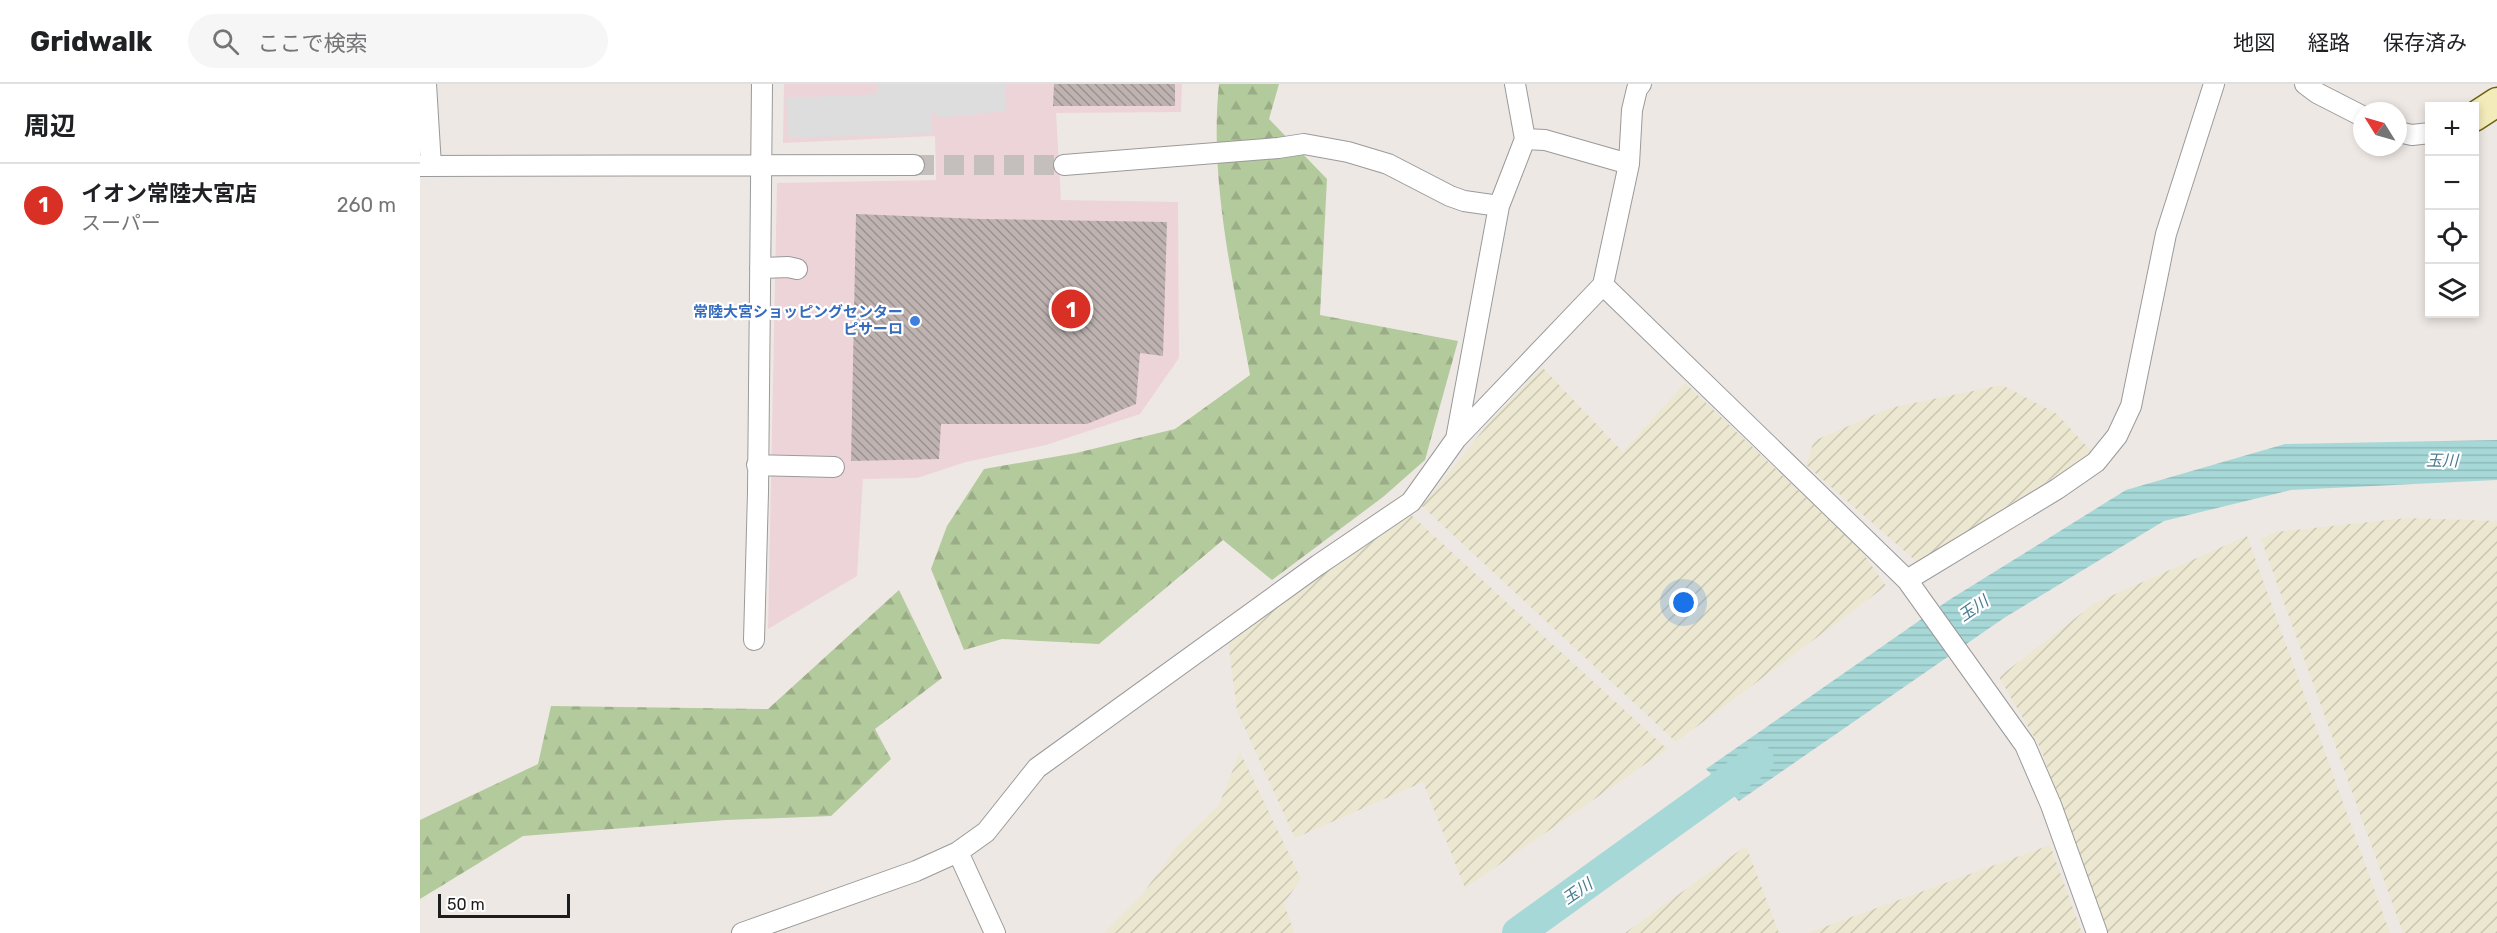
<!DOCTYPE html>
<html lang="ja">
<head>
<meta charset="utf-8">
<style>
  body { margin:0; font-family:Rubik,"Noto Sans JP",sans-serif; background:#f6f6f6; color:#202124 }
  .controls { position:absolute; right:18px; top:18px; display:grid; overflow:hidden; border-radius:0px; box-shadow:0 3px 9px #0003 }
  .controls button { width:54px; height:54px; display:grid; place-items:center; padding:0; border:0; border-bottom:2px solid #e0e0e0; background:#fff; color:#202124; font:30px sans-serif }
  .compass { position:absolute; left:1933px; top:18px; width:54px; height:54px; border-radius:50%; background:#fff; box-shadow:0 3px 9px #0003; rotate:307deg }
  .scale { position:absolute; left:18px; bottom:15px; width:132px; box-sizing:border-box; padding-left:6px; border:3px solid #1d1d1d; border-top:0; font-size:16px; line-height:21px; white-space:nowrap; color:#1d1d1d; -webkit-text-stroke:4px #fff; paint-order:stroke }
  .you { position:absolute; left:1264px; top:519px; width:21px; height:21px; margin:-15px; border:4px solid #fff; border-radius:50%; background:#1a73e8; box-shadow:0 0 0 9px #1a73e833 }
  .badge { display:grid; place-items:center; width:39px; height:39px; border-radius:50%; background:#d93025; color:#fff; font-size:20px; font-weight:700 }
  .pin { position:absolute; translate:-50% -50%; border:3px solid #fff; box-shadow:0 2px 6px #0006 }
  .list { margin:0; padding:0; list-style:none }
  h2 { display:flex; justify-content:space-between; align-items:center; height:78px; margin:0; padding:0 24px; font-size:26px }
  h2 small { font-size:20px; font-weight:400; color:#757577 }
  .list li { display:grid; grid-template-columns:39px 1fr auto; gap:18px; align-items:center; box-sizing:border-box; height:84px; padding:0 24px; border-top:2px solid #e0e0e0 }
  .list b { display:block; font-size:22px; white-space:nowrap }
  .list p { margin:0; font-size:20px; white-space:nowrap; color:#757577 }
  .list em { font-size:20px; font-style:normal; color:#757577 }
  .icon { flex:none; width:33px; height:33px; fill:none; stroke:currentColor; stroke-width:2; stroke-linecap:round; stroke-linejoin:round }
  .map { position:relative; flex:none; width:2077px; height:849px; overflow:hidden }
  header { display:flex; align-items:center; gap:36px; box-sizing:border-box; height:84px; padding:0 30px; background:#fff; border-bottom:2px solid #e0e0e0 }
  header strong { font-size:28px }
  nav { display:flex; gap:33px; margin-inline-start:auto; font-size:21px }
  .search { width:420px; height:54px; background:#f6f6f6; display:flex; align-items:center; gap:15px; box-sizing:border-box; padding:0 21px; border-radius:33px; color:#757577; font-size:22px }
  main { display:flex }
  aside { flex:1; background:#fff }
  .map>svg:first-child { display:block }
  .commercial { fill:#edd4d9 }
  .farmland { fill:url(#farmland-furrows) }
  .forest { fill:url(#forest-firs) }
  .parking { fill:#ddd }
  .water { fill:url(#water-rules) }
  .lines { fill:none; stroke-linecap:round; stroke-linejoin:round }
  .river { stroke:#a7d8d8; stroke-width:32 }
  .building { fill:url(#building-back-hatch) }
  .street-tunnel { stroke:#c4bfbc; stroke-width:20; stroke-dasharray:20 10; stroke-linecap:butt }
  .street-casing { stroke:#9a9a9a; stroke-width:22 }
  .secondary-casing { stroke:#6c620d; stroke-width:31 }
  .street { stroke:#fff; stroke-width:20 }
  .secondary { stroke:#f4ebbb; stroke-width:28 }
  .shop-dot { fill:#3f7fe0; stroke:#fff; stroke-width:2 }
  .labels { text-anchor:middle; stroke-width:4.5; stroke-linejoin:round; paint-order:stroke }
  .shop-label { font-size:15px; font-weight:bold; fill:#366cbe; stroke:#fff; text-anchor:end }
  .water-label { font-size:16px; font-style:italic; fill:#477b90; stroke:#fff }
</style>
</head>
<body>
<header>
<strong>Gridwalk</strong>
<div class="search"><svg class="icon" aria-label="search" viewBox="0 0 24 24"><circle cx="10" cy="10" r="6"/><path d="M15 15l6 6"/></svg>ここで検索</div>
<nav><a>地図</a><a>経路</a><a>保存済み</a></nav>
</header>
<main>
<aside>
<h2>周辺<small></small></h2>
<ul class="list">
<li><span class="badge">1</span><div><b>イオン常陸大宮店</b><p>スーパー</p></div><em>260 m</em></li>
</ul>
</aside>
<div class="map">
<svg width="2077" height="849" viewBox="0 0 2077 849">
  <defs>
    <pattern id="farmland-furrows" width="10" height="10" patternUnits="userSpaceOnUse" patternTransform="scale(1.5)"><rect width="10" height="10" fill="#ebe7d0"/><path d="M-1 1l2-2M0 10L10 0M9 11l2-2" fill="none" stroke="#c9c6b2"/></pattern>
    <pattern id="forest-firs" width="22" height="20" patternUnits="userSpaceOnUse" patternTransform="scale(1.5)"><rect width="22" height="20" fill="#b3ca9c"/><path d="M5 1l3.5 6h-7zM16 11l3.5 6h-7z" fill="#9aad86"/></pattern>
    <pattern id="water-rules" width="6" height="5" patternUnits="userSpaceOnUse" patternTransform="scale(1.5)"><rect width="6" height="5" fill="#a7d8d8"/><path d="M0 2.5h6" fill="none" stroke="#8fb9b9"/></pattern>
    <pattern id="building-back-hatch" width="6" height="6" patternUnits="userSpaceOnUse" patternTransform="scale(1.5)"><rect width="6" height="6" fill="#beb3b1"/><path d="M-1 5l2 2M0 0l6 6M5-1l2 2" fill="none" stroke="#9a918f"/></pattern>
  </defs>
  <rect width="100%" height="100%" fill="#eee8e4"/>
  <path class="commercial" d="M364,0H762L761,28L636,29L641,116L758,118L759,274L720,330L626,361L546,378L497,394L443,395L437,492L348,545L357,99L516,96L515,52L363,59Z"/>
  <path class="farmland" d="M1122,283L1203,368L1265,299L1440,465L1466,502L1256,658L1002,422L1072,335Z
    M1582,301L1637,330L1673,369L1497,478L1386,381L1394,357L1470,324Z
    M989,429L1247,665L1045,804L1003,698L875,754L817,627L808,556Z
    M1986,434L2077,437V849H1983L1841,455L1856,448Z
    M1827,452L1970,849H1685L1621,665L1579,593L1675,519Z
    M820,668L881,795L864,819L874,849H684L722,811L755,765L799,721Z
    M1630,761L1662,849H1388Z
    M1326,762L1359,849H1205Z"/>
  <path class="forest" d="M799,0H859L849,35L907,95L900,231L1038,257L1005,376L963,413L852,496L803,456L679,560L582,555L544,566L511,485L527,442L564,385L656,369L755,345L830,291C813,196 789,97 799,0Z
    M479,506L522,594L455,645L471,675L411,732L306,736L103,752L0,815V736L118,680L131,622L348,625Z"/>
  <path class="parking" d="M458,0H586V27L520,34L512,28V50L368,54L366,14L458,10Z"/>
  <path class="water" d="M2077,356V396L1871,406L1744,437L1584,534L1319,717L1286,685L1529,516L1706,406L1865,360Z"/>
  <g class="lines">
    <path class="river" d="M1098,849L1338,676"/>
  </g>
  <path class="building" d="M634,0H755V22H633Z
    M436,130L560,135L747,138L743,272L720,269L716,320L667,340H521L519,375L431,377Z"/>
  <g class="lines">
    <path class="street-tunnel" d="M494,81H644"/>
    <defs>
      <path id="street" d="M6,0L11,82
        M1095,0L1105,55
        M1885,0L1897,9L1942,32
        M1978,48L1992,51L2010,49
        M644,81L858,64L884,60L928,68L968,80L1030,112L1044,117L1079,122
        M0,82L494,81
        M340,184L368,183L377,185
        M1183,201L1487,496L1605,661L1631,721L1677,849
        M1036,355L1079,122L1105,55L1125,56L1209,80
        M337,381L414,383
        M1487,496L1637,405L1676,378L1697,352L1711,322L1746,150L1794,0
        M334,556L338,408L342,0
        M538,768L575,849
        M322,849L496,787L538,768L566,748L617,684L898,481L991,418L1036,355L1183,201L1209,80L1212,26L1217,5L1221,0"/>
      <path id="secondary" d="M2054,33L2077,18"/>
    </defs>
    <use href="#street" class="street-casing"/>
    <use href="#secondary" class="secondary-casing"/>
    <use href="#street" class="street"/>
    <use href="#secondary" class="secondary"/>
  </g>
  <circle class="shop-dot" cx="495" cy="237" r="6"/>
  <g class="labels">
    <g class="shop-label">
      <text x="483" y="233">常陸大宮ショッピングセンター<tspan x="483" dy="17">ピサーロ</tspan></text>
    </g>
    <g class="water-label">
      <text transform="translate(2022 376) rotate(1)" y="6">玉川</text>
      <text transform="translate(1553 524) rotate(-35)" y="6">玉川</text>
      <text transform="translate(1157 807) rotate(-35)" y="6">玉川</text>
    </g>
  </g>
</svg>
<div class="controls">
<button>+</button>
<button>−</button>
<button><svg class="icon" aria-label="locate" viewBox="0 0 24 24"><circle cx="12" cy="12" r="6"/><path d="M12 2v4M12 18v4M2 12h4M18 12h4"/></svg></button>
<button><svg class="icon" aria-label="layers" viewBox="0 0 24 24"><path d="M12 4l9 5-9 5-9-5zM3 14l9 5 9-5"/></svg></button>
</div>
<svg class="compass" viewBox="-18 -18 36 36"><path d="M0-13l5 13h-10z" fill="#e53935"/><path d="M0 13l5-13h-10z" fill="#757577"/></svg>
<div class="scale">50 m</div>
<div class="you"></div>
<div class="pin badge" style="left:651px;top:225px">1</div>
</div>
</main>
</body>
</html>
